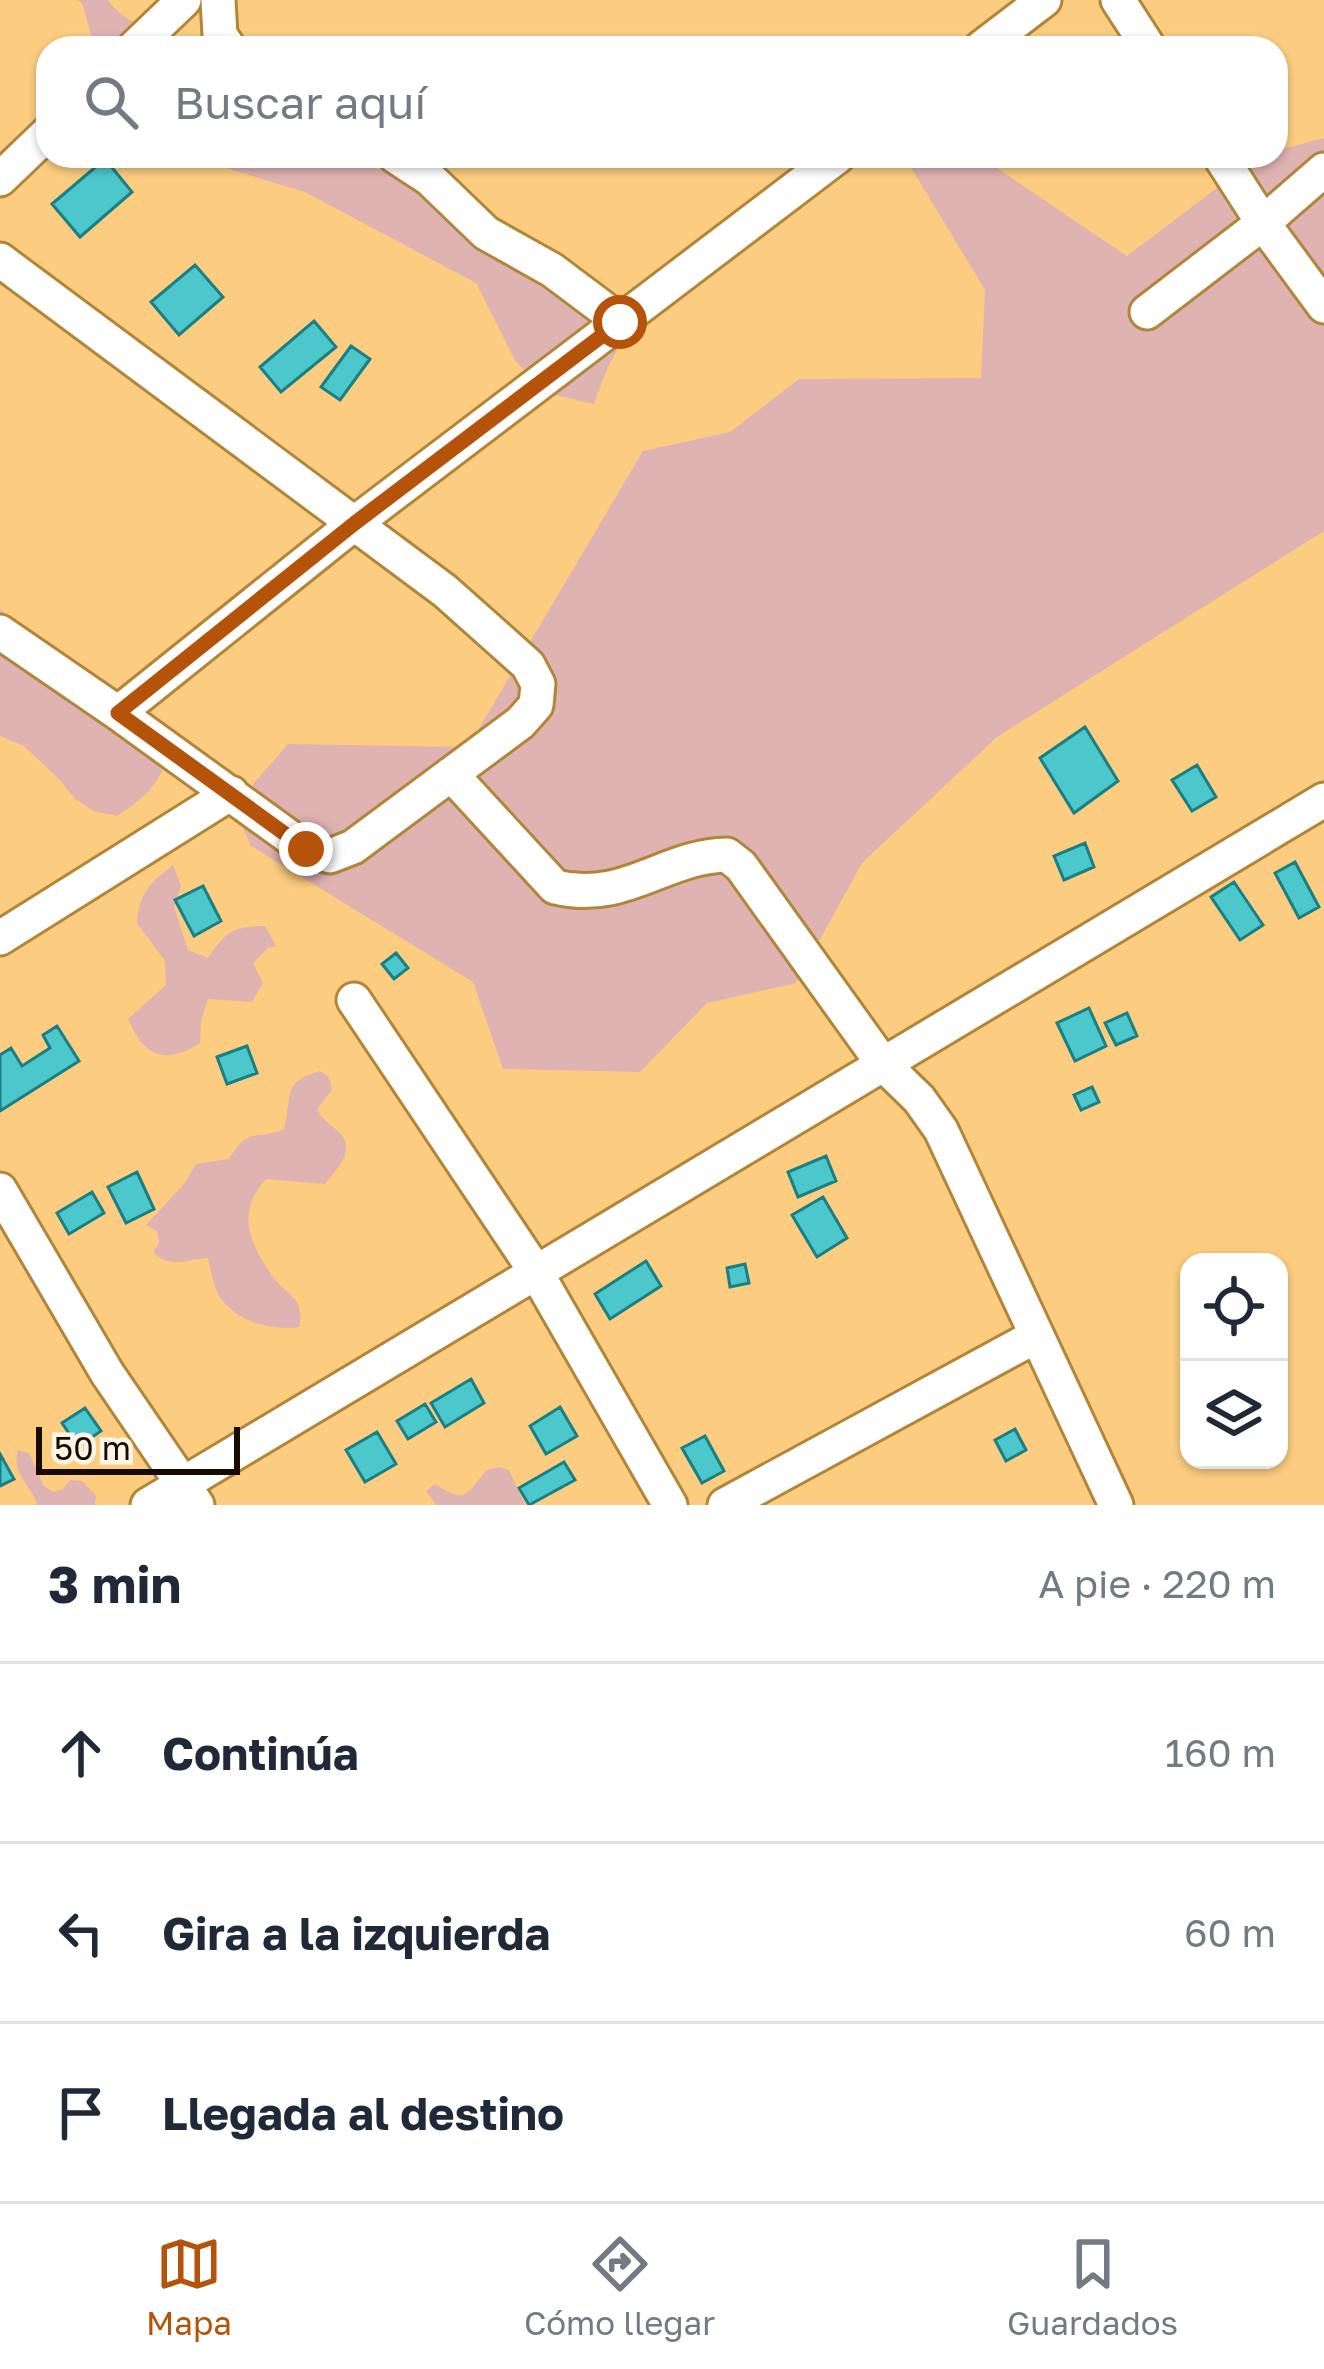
<!DOCTYPE html>
<html lang="es">
<head>
<meta charset="utf-8">
<style>
  body { margin:0; font-family:"Golos Text",sans-serif; background:#f6f6f7; color:#1f2937 }
  .controls { position:absolute; right:36px; bottom:36px; display:grid; overflow:hidden; border-radius:24px; box-shadow:0 3px 9px #0004 }
  .controls button { width:108px; height:108px; display:grid; place-items:center; padding:0; border:0; border-bottom:3px solid #e0e1e3; background:#fff; color:#1f2937; font:60px sans-serif }
  .scale { position:absolute; left:36px; bottom:30px; width:204px; box-sizing:border-box; padding-left:12px; border:6px solid #170b00; border-top:0; font-size:33px; line-height:42px; white-space:nowrap; color:#170b00; -webkit-text-stroke:9px #fff5e7; paint-order:stroke }
  .stop { position:absolute; width:36px; height:36px; margin:-27px; border:9px solid #b45309; border-radius:50%; background:#fff }
  .stop.end { background:#b45309; border-color:#fff; box-shadow:0 3px 12px #0008 }
  .list { margin:0; padding:0; list-style:none }
  h2 { display:flex; justify-content:space-between; align-items:center; height:156px; margin:0; padding:0 48px; font-size:51px }
  h2 small { font-size:39px; font-weight:400; color:#747a83 }
  .list li { display:grid; grid-template-columns:78px 1fr auto; gap:36px; align-items:center; box-sizing:border-box; height:180px; padding:0 48px; border-top:3px solid #e0e1e3 }
  .list b { display:block; font-size:45px; white-space:nowrap }
  .list em { font-size:39px; font-style:normal; color:#747a83 }
  .icon { flex:none; width:66px; height:66px; fill:none; stroke:currentColor; stroke-width:2; stroke-linecap:round; stroke-linejoin:round }
  .map { position:relative; flex:none; width:1324px; height:1505px; overflow:hidden }
  .search { position:absolute; background:#fff; box-shadow:0 3px 9px #0004; left:36px; right:36px; top:36px; height:132px; display:flex; align-items:center; gap:30px; box-sizing:border-box; padding:0 42px; border-radius:36px; color:#747a83; font-size:45px }
  .sheet { height:696px; background:#fff }
  nav { display:flex; justify-content:space-around; align-items:center; box-sizing:border-box; height:168px; border-top:3px solid #e0e1e3; background:#fff; font-size:33px; color:#747a83 }
  nav a { display:grid; justify-items:center; gap:6px }
  nav .on { color:#b45309 }
  .map>svg:first-child { display:block }
  .green { fill:#dfb3b2 }
  .building { fill:#4cc7cc; stroke:#1a7f83; stroke-width:3 }
  .lines { fill:none; stroke-linecap:round; stroke-linejoin:round }
  .minor-casing { stroke:#b28639; stroke-width:39 }
  .minor { stroke:#fff; stroke-width:33 }
  .route { stroke:#b45309; stroke-width:15 }
</style>
</head>
<body>
<div class="map">
<svg width="1324" height="1505" viewBox="0 0 1324 1505">
  <rect width="100%" height="100%" fill="#fccd81"/>
  <path class="green" d="M77,0H108C123,23 152,27 170,48H95L82,3Z
    M1324,138V531L997,737L862,863L796,983L707,1003L640,1072L503,1069L473,982L251,846L234,806L288,744L468,747L643,451L730,432L799,379L981,378L985,290L904,156H979L1127,256L1259,156H1276V151Z
    M187,156H350L475,213L511,243L536,280L578,299L623,295L662,313C619,332 609,362 594,404L551,394L516,362L476,283L305,192Z
    M0,609L139,722H161C162,734 166,751 164,763C159,788 136,803 117,816L94,811L74,798L60,780L24,746L0,736Z
    M173,865L181,886L174,907L188,950L208,958C225,932 234,926 265,926L276,946L268,948L253,963L263,983L252,1002L208,999L201,1021L200,1043C165,1066 144,1056 128,1019L166,985L165,961L137,923C140,892 149,884 173,865Z
    M320,1071L329,1077L332,1090L317,1109C323,1121 329,1123 338,1131C358,1150 337,1168 325,1184L266,1179C236,1212 249,1241 270,1273C284,1295 306,1295 299,1327C271,1331 235,1321 219,1296C213,1285 211,1270 208,1258C186,1259 171,1270 153,1252L159,1243L157,1231L146,1225L184,1184L196,1164L229,1159C250,1125 254,1142 284,1129C293,1098 280,1082 320,1071Z
    M18,1450L29,1453L44,1486L53,1492L63,1489L70,1480L82,1481L96,1496L95,1505H37C31,1483 11,1475 18,1450Z
    M499,1467L509,1470L525,1505H436L426,1491L435,1484C468,1505 465,1494 487,1470Z"/>
  <path class="building" d="M105,159L132,192L80,237L52,204Z
    M195,265L223,297L179,335L151,302Z
    M314,321L336,347L281,392L260,367Z
    M351,346L370,359L340,400L321,387Z
    M1085,727L1118,781L1074,813L1040,758Z
    M1197,765L1216,797L1192,811L1172,780Z
    M1085,843L1094,867L1064,880L1054,856Z
    M1295,862L1319,907L1299,918L1275,873Z
    M1234,882L1263,925L1240,940L1211,897Z
    M203,886L221,921L194,936L175,900Z
    M396,953L408,968L394,979L382,964Z
    M1089,1008L1106,1046L1075,1061L1057,1023Z
    M1127,1013L1137,1036L1116,1045L1105,1023Z
    M57,1026L79,1061L0,1111V1055L11,1048L22,1066L50,1048L43,1035Z
    M247,1046L257,1073L227,1084L217,1057Z
    M1092,1087L1099,1102L1081,1110L1074,1095Z
    M826,1156L836,1181L798,1197L788,1172Z
    M137,1172L154,1209L126,1223L108,1187Z
    M92,1192L104,1213L69,1234L57,1213Z
    M823,1197L847,1238L817,1257L792,1215Z
    M646,1261L661,1286L610,1319L595,1294Z
    M745,1264L749,1283L730,1287L727,1268Z
    M471,1379L484,1403L445,1427L431,1403Z
    M425,1404L436,1422L408,1439L397,1421Z
    M560,1407L577,1436L546,1454L530,1426Z
    M85,1408L101,1431L78,1447L62,1423Z
    M1015,1429L1026,1450L1006,1461L995,1440Z
    M377,1432L396,1464L365,1482L346,1450Z
    M705,1436L724,1471L702,1483L682,1448Z
    M0,1454L14,1479L0,1486Z
    M564,1462L575,1480L529,1505L519,1488Z"/>
  <g class="lines">
    <defs>
      <path id="minor" d="M218,0L220,35L229,48
        M1118,0L1149,48
        M134,48L184,0
        M981,48L1044,0
        M395,156L430,179L486,233L552,270L620,321
        M1220,156L1263,223L1324,306
        M0,179L48,133
        M0,260L445,591L528,665L538,684L536,705L520,723L353,847L330,856L306,849L118,713L0,632
        M1147,312L1263,223L1324,170
        M118,713L355,523L838,156
        M451,774L555,887C625,904 664,856 727,855L741,866L883,1064L919,1099L941,1130L1116,1505
        M0,938L231,793
        M354,1000L536,1272L670,1505
        M0,1190L107,1373L197,1505
        M148,1505L1324,800
        M725,1505L1036,1336"/>
    </defs>
    <use href="#minor" class="minor-casing"/>
    <use href="#minor" class="minor"/>
  </g>
  <g class="lines">
    <path class="route" d="M306,849L118,713L355,523L620,322"/>
  </g>
</svg>
<div class="controls">
<button><svg class="icon" aria-label="locate" viewBox="0 0 24 24"><circle cx="12" cy="12" r="6"/><path d="M12 2v4M12 18v4M2 12h4M18 12h4"/></svg></button>
<button><svg class="icon" aria-label="layers" viewBox="0 0 24 24"><path d="M12 4l9 5-9 5-9-5zM3 14l9 5 9-5"/></svg></button>
</div>
<div class="scale">50 m</div>
<div class="stop" style="left:620px;top:322px"></div>
<div class="stop end" style="left:306px;top:849px"></div>
<div class="search"><svg class="icon" aria-label="search" viewBox="0 0 24 24"><circle cx="10" cy="10" r="6"/><path d="M15 15l6 6"/></svg>Buscar aquí</div>
</div>
<section class="sheet">
<h2>3 min<small>A pie · 220 m</small></h2>
<ul class="list">
<li><svg class="icon" aria-label="ahead" viewBox="0 0 24 24"><path d="M12 20V5M6 11l6-6 6 6"/></svg><div><b>Continúa</b></div><em>160 m</em></li>
<li><svg class="icon" aria-label="left" viewBox="0 0 24 24"><path d="M17 20v-9H6M10 6l-5 5 5 5"/></svg><div><b>Gira a la izquierda</b></div><em>60 m</em></li>
<li><svg class="icon" aria-label="arrive" viewBox="0 0 24 24"><path d="M6 21V4h12l-3 4 3 4H6"/></svg><div><b>Llegada al destino</b></div></li>
</ul>
</section>
<nav>
<a class="on"><svg class="icon" aria-label="map" viewBox="0 0 24 24"><path d="M3 6l6-2 6 2 6-2v14l-6 2-6-2-6 2zM9 4v14M15 6v14"/></svg>Mapa</a>
<a><svg class="icon" aria-label="directions" viewBox="0 0 24 24"><path d="M12 3l9 9-9 9-9-9zM9 14v-3h6M13 9l2 2-2 2"/></svg>Cómo llegar</a>
<a><svg class="icon" aria-label="saved" viewBox="0 0 24 24"><path d="M7 4h10v16l-5-4-5 4z"/></svg>Guardados</a>
</nav>
</body>
</html>
